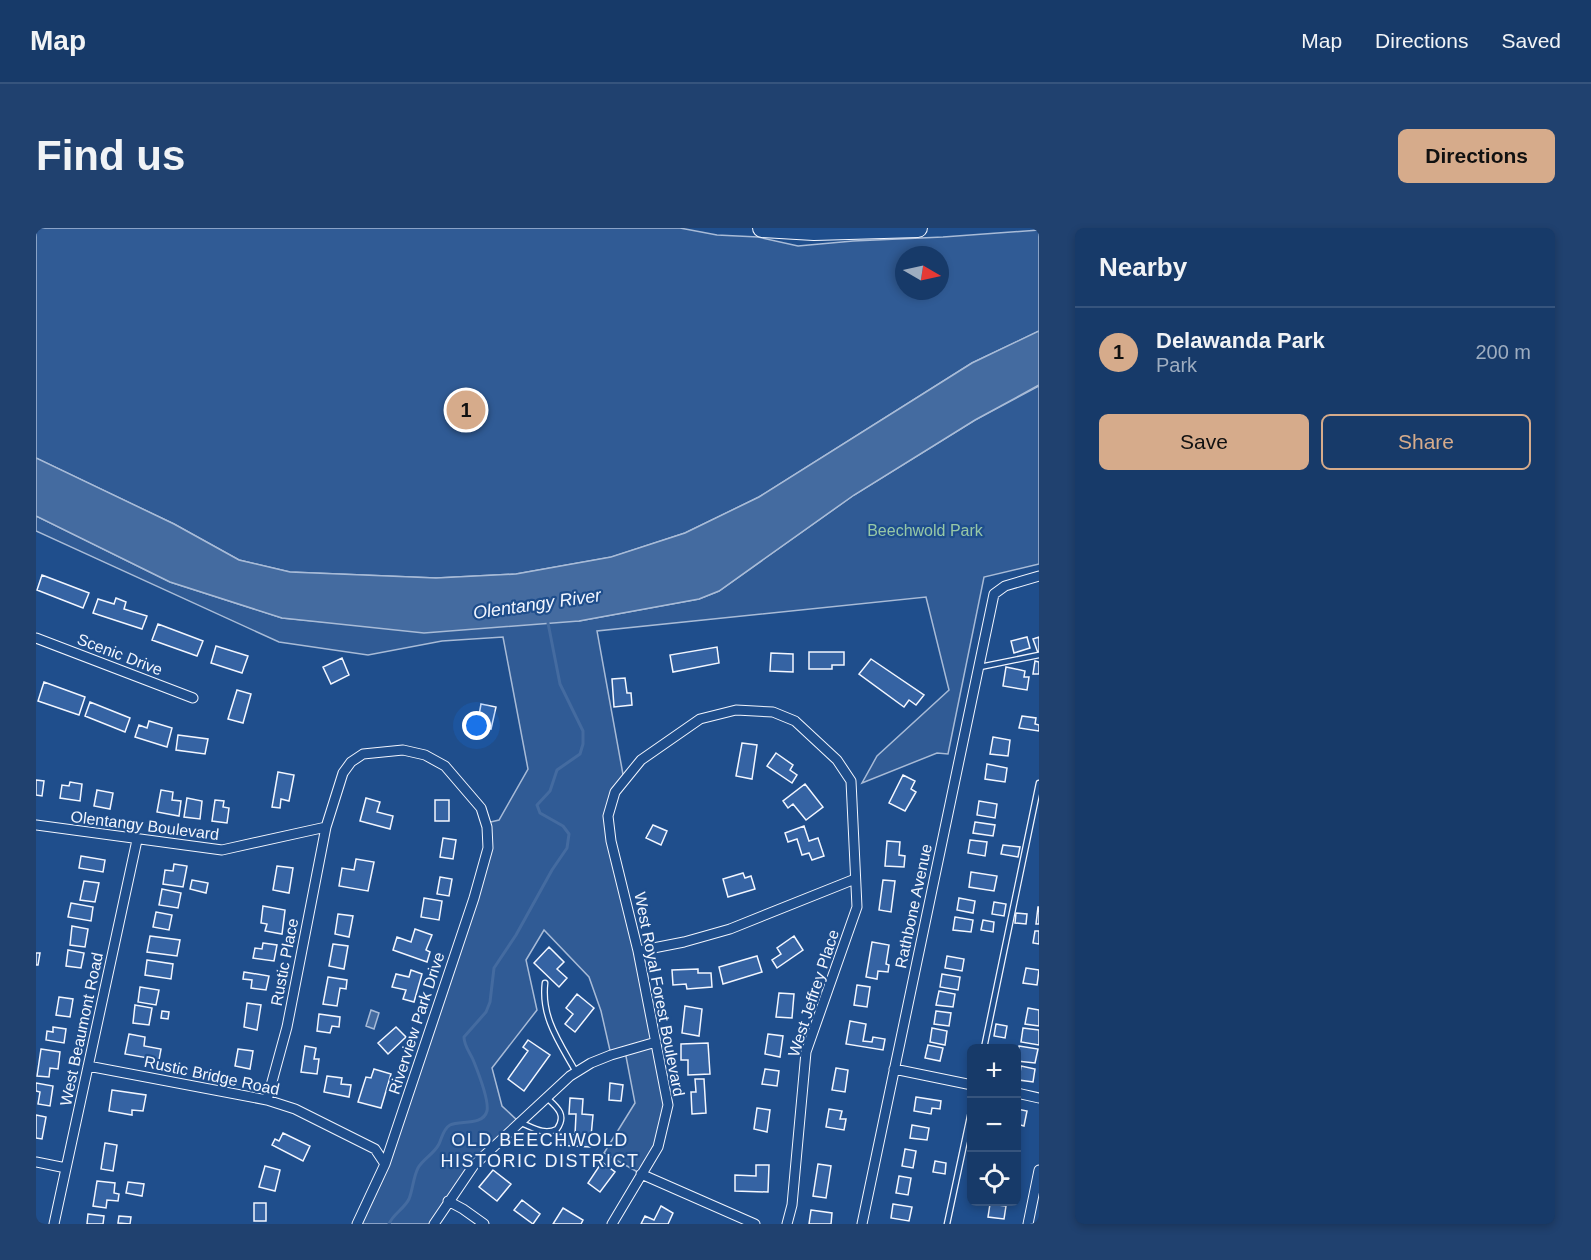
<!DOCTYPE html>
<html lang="en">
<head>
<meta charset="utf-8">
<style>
  body { margin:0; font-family:Arial,sans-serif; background:#20416f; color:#f1f3f6 }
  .controls { position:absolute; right:18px; bottom:18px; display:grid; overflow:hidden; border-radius:9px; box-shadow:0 3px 9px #0003 }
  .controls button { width:54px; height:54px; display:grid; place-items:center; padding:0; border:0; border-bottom:2px solid #36547d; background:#173a69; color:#f1f3f6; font:30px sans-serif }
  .compass { position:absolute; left:859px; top:18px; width:54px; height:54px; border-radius:50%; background:#173a69; box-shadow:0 3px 9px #0003; rotate:99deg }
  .you { position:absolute; left:441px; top:498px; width:21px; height:21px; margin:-15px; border:4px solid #fff; border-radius:50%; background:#1a73e8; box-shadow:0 0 0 9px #1a73e833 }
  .badge { display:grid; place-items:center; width:39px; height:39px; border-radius:50%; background:#d6ab8b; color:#111; font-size:20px; font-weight:700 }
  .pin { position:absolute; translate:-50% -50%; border:3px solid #fff; box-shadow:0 2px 6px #0006 }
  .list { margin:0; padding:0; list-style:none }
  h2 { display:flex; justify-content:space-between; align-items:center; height:78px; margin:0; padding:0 24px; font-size:26px }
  h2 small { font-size:20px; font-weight:400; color:#9eadc0 }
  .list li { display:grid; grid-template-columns:39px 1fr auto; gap:18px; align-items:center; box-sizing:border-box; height:90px; padding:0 24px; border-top:2px solid #36547d }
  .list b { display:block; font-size:22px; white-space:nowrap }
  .list p { margin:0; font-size:20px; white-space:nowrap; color:#9eadc0 }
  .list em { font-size:20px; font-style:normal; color:#9eadc0 }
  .actions { display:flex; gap:12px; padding:18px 24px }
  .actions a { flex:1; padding:14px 0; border:2px solid #d6ab8b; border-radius:9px; text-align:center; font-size:21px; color:#d6ab8b }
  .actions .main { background:#d6ab8b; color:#111 }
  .icon { flex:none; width:33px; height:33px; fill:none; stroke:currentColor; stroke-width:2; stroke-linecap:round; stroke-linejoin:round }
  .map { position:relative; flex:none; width:1003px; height:996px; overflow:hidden; border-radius:9px }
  header { display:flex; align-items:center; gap:36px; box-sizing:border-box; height:84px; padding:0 30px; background:#173a69; border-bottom:2px solid #36547d }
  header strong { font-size:28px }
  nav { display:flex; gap:33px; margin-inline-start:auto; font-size:21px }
  .intro { display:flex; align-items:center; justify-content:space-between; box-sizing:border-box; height:144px; padding:0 36px }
  h1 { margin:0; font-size:42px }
  .button { padding:15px 27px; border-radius:9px; background:#d6ab8b; color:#111; font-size:21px; font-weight:700 }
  main { display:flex; gap:36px; padding:0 36px }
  aside { flex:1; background:#173a69; border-radius:9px; box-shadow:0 3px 9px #0003 }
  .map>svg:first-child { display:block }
  .built { fill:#305b95; stroke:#a8bbd7; stroke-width:1.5; fill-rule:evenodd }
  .water { fill:#446ba0; stroke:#a8bbd7; stroke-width:1.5 }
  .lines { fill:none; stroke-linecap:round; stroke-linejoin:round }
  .stream { stroke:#446ba0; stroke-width:3 }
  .building { fill:#3563a3; stroke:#f2f6ff; stroke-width:1.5 }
  .service-casing { stroke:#f2f6ff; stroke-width:7 }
  .minor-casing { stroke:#f2f6ff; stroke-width:11 }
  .motorway-casing { stroke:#f2f6ff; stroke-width:20 }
  .service { stroke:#1f4e8c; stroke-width:4.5 }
  .minor { stroke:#1f4e8c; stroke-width:9 }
  .motorway { stroke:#1f4e8c; stroke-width:18 }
  .labels { text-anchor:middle; stroke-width:4.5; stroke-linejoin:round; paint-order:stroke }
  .park-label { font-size:16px; fill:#97c8a6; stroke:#1f4e8c }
  .street-label { font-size:16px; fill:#f2f6ff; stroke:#1f4e8c }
  .water-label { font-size:18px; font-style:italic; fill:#f2f6ff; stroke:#1f4e8c }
  .neighbourhood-label { font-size:18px; letter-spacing:1.5px; fill:#f2f6ff; stroke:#1f4e8c }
</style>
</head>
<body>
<header>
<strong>Map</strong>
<nav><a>Map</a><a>Directions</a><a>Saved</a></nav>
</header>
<div class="intro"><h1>Find us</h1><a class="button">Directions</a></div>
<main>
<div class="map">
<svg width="1003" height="996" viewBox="0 0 1003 996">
  <rect width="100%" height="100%" fill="#1f4e8c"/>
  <path class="built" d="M0,0H644L681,7L722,9L762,18L817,13L907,9L1003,2V103L936,135L723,269L649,305L576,329L480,346L400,350L254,344L203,332L138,296L0,230ZM868,27H904V63H868Z
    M1003,158V336L948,349L912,526L901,525L826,555L841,528L913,462L890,369L561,403L588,552L572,588L632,877L622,919L605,946L568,925L599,875L589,823L575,827L565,783L553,749L508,702L490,732L501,782L456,840L466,878L483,894L438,937L398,996H321L331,977L452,620L450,595L463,592L492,541L467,409L406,413L332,427L243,414L0,303V288L134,354L246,390L289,394L543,393L663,371L683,363L818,267L939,192Z"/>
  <path class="water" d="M1003,103V157L939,192L818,267L683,363L663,371L543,393L388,405L246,390L134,354L0,288V230L138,296L203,332L254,344L400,350L480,346L575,329L649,305L723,269L936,135Z
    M335,782L343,785L338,801L330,798Z"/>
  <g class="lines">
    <path class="stream" d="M353,996C357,986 368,981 373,971C377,961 377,950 382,940C387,931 398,926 403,916C406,910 407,901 414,897C424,892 447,898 451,883C453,873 442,844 438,834C435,825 428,819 428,809L450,784L454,774L458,740L480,707L516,642L531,620L533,606L527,598L504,585L501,577L514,563L521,542L544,526L547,516V503L524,456L512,395"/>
  </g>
  <path class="building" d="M6,347L53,365L47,380L1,362Z
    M80,370L90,374L88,381L111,388L106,401L57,385L62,371L78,376Z
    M122,396L167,413L161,428L116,412Z
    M991,409L994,420L978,425L975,413Z
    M1003,409V424L1002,425L997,411Z
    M180,418L212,428L206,445L175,435Z
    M681,419L683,435L637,444L634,427Z
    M773,424H808V437H796V441H773Z
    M735,425L757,426V444L734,443Z
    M306,430L313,447L295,456L287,439Z
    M835,431L888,467L880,477L873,472L868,479L823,446Z
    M999,433L1003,434V446H997Z
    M970,439L989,443L988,449H993L991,462L967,458Z
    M589,450L591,465H595L596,477L578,479L576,451Z
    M8,454L49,469L43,487L2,473Z
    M201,462L215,466L207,495L192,491Z
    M54,474L94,490L89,504L49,488Z
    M445,476L460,479L455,501L441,498Z
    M986,488L1000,490L999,496L1003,497V503L983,500Z
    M113,493L136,500L131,519L99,509L103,497L111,500Z
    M142,507L172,511L169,526L140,522Z
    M957,509L974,512L972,528L954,526Z
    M706,515L721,517L716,551L700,548Z
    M740,525L757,537L754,542L761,547L756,555L731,538Z
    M951,536L971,540L969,554L949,551Z
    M242,544L258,547L253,573L245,571L244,580L236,579Z
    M867,547L879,553L875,561L880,564L869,583L853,575Z
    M0,552L8,553L6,568L0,567Z
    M34,554L46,556L44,573L24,570L26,557L33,558Z
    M769,556L787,579L770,592L757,576L752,580L747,573Z
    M61,562L77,565L74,581L58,578Z
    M125,562L137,564L136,572L145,573L143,588L121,584Z
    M151,570L166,573L164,591L148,589Z
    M330,570L344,574L341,584L357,588L354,601L324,593Z
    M179,572L188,573L187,579L193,580L191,595L176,593Z
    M399,572H413V593H399Z
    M943,573L961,576L959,590L941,587Z
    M939,594L959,597L957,608L937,605Z
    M617,597L631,603L625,617L610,610Z
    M768,598L773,613L782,610L788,628L776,632L773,625L766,627L761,611L752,614L749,605Z
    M407,610L420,612L417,631L404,629Z
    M934,612L951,614L949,628L932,625Z
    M851,613L864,614L863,627L869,628L868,639L849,638Z
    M967,617L984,619L982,629L965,626Z
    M45,628L69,632L67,644L43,640Z
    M320,631L338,634L332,663L303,658L306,640L318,642Z
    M138,636L151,638L147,659L127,656L129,642L137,643Z
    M241,638L257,640L253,665L237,662Z
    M935,644L961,648L958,663L933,659Z
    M707,645L709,650L715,648L719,661L692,669L687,651Z
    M404,649L416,651L413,668L401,666Z
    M156,652L172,655L170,665L154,661Z
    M847,652L859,653L855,684L843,682Z
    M48,653L63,655L59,674L44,672Z
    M126,661L145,665L142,680L123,677Z
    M388,670L406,673L403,692L385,689Z
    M923,670L939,673L937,685L921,682Z
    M958,674L970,676L968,688L956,686Z
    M35,675L57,679L55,693L32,689Z
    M227,678L249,682L246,706L229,703L231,696L225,695Z
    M1002,679H1003V696H1000Z
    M120,684L136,687L133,702L117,699Z
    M980,685L991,686L990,696L979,695Z
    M302,686L317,688L313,709L299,706Z
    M919,689L937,692L935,704L917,702Z
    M947,692L958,694L957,704L945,702Z
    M36,698L52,701L49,719L34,717Z
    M379,701L396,707L390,722L394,724L391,734L357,722L361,709L375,714Z
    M999,703H1003V716L997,715Z
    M114,708L144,712L141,728L111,724Z
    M758,708L767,722L741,740L736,732L745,726L741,720Z
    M836,714L853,717L850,736L853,737L852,744L842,743L841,751L830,749Z
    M227,715L241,717L238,733L217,730L219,720L226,721Z
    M297,716L312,718L308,741L293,738Z
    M513,719L528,734L521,741L531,750L523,759L498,735Z
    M32,722L48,725L45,740L30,738Z
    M0,725H4L2,737H0Z
    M721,728L726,744L687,756L683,739Z
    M911,728L928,731L926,743L909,740Z
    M111,732L137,736L135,751L109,747Z
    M990,740L1003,742L1001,757L987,755Z
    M662,741V745H675L676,759L651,761L650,756L637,757L636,742Z
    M375,742L386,746L378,774L367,771L370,762L356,759L360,746L373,749Z
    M208,744L233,748L230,762L215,760L216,752L207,751Z
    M906,746L924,749L922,762L904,759Z
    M292,749L311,752L310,761L304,760L301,778L287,776Z
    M821,757L834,759L831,779L818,777Z
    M104,759L123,762L120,777L102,774Z
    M903,763L919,766L917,779L900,777Z
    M743,765L758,766L756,790L740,789Z
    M541,766L558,780L539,804L529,796L537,786L530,780Z
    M23,769L37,771L34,789L20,787Z
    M211,775L225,777L221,802L208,799Z
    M99,777L116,780L113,797L97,795Z
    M649,778L666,781L663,808L646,805Z
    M992,780L1003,782V798L989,796Z
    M126,783L133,784L132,791L125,790Z
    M900,783L915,785L913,798L898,796Z
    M283,786L304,789L303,799L296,798L294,805L281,803Z
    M814,793L830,796L827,813L836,814L837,809L849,811L847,822L810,816Z
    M960,796L971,798L969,810L958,808Z
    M17,799L30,801L28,815L10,812L11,803L17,804Z
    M360,799L370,809L352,826L342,815Z
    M896,800L911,803L909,817L894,814Z
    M987,800L1003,802V817L985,814Z
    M93,806L109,809L108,818L125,821L123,832L89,826Z
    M732,806L747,808L744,829L729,826Z
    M492,812L514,827L488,863L472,851L492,823L487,819Z
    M672,815L674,846L652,847V832H645V816Z
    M892,817L907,820L904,833L889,830Z
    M269,818L280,820L278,831H283L281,846L265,844Z
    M983,818L1002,821L999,835L981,833Z
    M5,821L24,824L22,841L14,840L13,849L1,848Z
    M202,821L217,823L214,841L199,838Z
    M985,838L999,841L997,854L983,852Z
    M800,840L812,842L809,864L796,862Z
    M338,841L355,846L345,880L322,874L330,849L335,850Z
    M729,841L743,843L741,858L726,856Z
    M291,848L306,850L305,856L315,857L313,869L288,864Z
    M659,851H668L670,885L656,886L655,864H660Z
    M0,855L17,858L14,878L2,876L4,864L0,863Z
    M574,855L587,857L585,873L573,872Z
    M76,862L110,867L107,883L96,882V887L73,883Z
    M880,869L905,873L904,881L896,880L895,886L878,883Z
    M534,870L547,871L546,886L557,887L554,919L520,917L521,906L539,907L540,886H533Z
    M721,880L734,882L731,904L718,901Z
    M793,881L806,883L804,891H810L808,902L790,899Z
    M981,881L991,883L988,898L981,896Z
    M0,887L10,889L6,911L0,910Z
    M876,897L893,900L891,912L874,910Z
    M247,905L274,918L267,933L236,917L239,911L243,913Z
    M69,915L81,917L77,943L65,941Z
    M869,921L880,923L877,940L866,938Z
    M899,933L910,935L909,946L897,944Z
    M566,934L579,944L564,964L552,955Z
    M782,936L795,938L790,970L777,968Z
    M720,937H733L732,964L699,963V947L720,948Z
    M229,938L244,942L239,963L223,959Z
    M457,942L475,956L461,973L443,959Z
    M863,948L875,950L872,967L860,965Z
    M61,953L79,955L78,965L83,966L82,973L71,972L70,980L57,978Z
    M92,954L108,956L106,968L90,965Z
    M486,972L504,986L497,996L478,982Z
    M218,975H230V993H218Z
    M857,976L876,979L873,993L855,990Z
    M954,976L970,978L968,991L952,989Z
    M625,978L637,985L632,996H605L609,988L618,992Z
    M527,980L547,992L545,996H517Z
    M775,982L796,985L795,996H773Z
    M52,986L68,988L67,996H51Z
    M83,988L95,989L94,996L82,995Z"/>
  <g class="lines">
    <defs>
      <path id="service" d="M944,439L1003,427
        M509,755C505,790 524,815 540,844
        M948,820L1003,555
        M483,894C496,899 508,908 521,901C531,887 521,879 511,870
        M911,996L936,879"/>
      <path id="minor" d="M0,410L157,470
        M0,597L186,622L290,599
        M602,723L648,714L694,701L819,651
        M52,838L231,872L259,881L339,921L349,936
        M858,841L936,857
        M981,865L1003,870
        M231,872L251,799L290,599L307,545L315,534L327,526L367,522L389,527L409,538L445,580L451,599L452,620L438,670L349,936L321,996
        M0,934L30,940
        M605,946L719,996
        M412,973L427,981L448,996
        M18,996L101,612
        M398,996L438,937L534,848L555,835L575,827L620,814
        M576,996L622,919L632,877L602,723L575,613L572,588L579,564L605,532L664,491L700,482L737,484L759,493L801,532L815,553L821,679L770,824L756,977L751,996
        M826,996L958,366L969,358L1003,348
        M992,996L1003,942"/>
      <path id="motorway" d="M726,0L778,3L882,0"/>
    </defs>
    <use href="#service" class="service-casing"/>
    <use href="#minor" class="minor-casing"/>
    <use href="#motorway" class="motorway-casing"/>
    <use href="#service" class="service"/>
    <use href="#minor" class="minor"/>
    <use href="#motorway" class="motorway"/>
  </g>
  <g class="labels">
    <g class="park-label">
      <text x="889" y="308">Beechwold Park</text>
    </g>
    <g class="street-label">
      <text transform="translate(84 426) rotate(21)" y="6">Scenic Drive</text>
      <text transform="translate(109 597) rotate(7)" y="6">Olentangy Boulevard</text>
      <text transform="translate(877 678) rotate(-78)" y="6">Rathbone Avenue</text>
      <text transform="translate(248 734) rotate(-79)" y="6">Rustic Place</text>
      <text transform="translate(777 765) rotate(-72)" y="6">West Jeffrey Place</text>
      <text transform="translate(624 766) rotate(79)" y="6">West Royal Forest Boulevard</text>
      <text transform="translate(380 795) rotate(-72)" y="6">Riverview Park Drive</text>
      <text transform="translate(45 801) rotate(-78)" y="6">West Beaumont Road</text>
      <text transform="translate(176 847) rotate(12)" y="6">Rustic Bridge Road</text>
    </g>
    <g class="water-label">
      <text transform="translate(501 376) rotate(-8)" y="6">Olentangy River</text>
    </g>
    <g class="neighbourhood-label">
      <text x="504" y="918">OLD BEECHWOLD<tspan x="504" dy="21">HISTORIC DISTRICT</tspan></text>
    </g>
  </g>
</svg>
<div class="controls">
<button>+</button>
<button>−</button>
<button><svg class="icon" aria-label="locate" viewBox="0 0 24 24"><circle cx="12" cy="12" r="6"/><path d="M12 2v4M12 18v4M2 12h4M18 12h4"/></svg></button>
</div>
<svg class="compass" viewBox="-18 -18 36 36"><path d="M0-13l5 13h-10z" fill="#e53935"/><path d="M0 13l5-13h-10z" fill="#9eadc0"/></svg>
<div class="you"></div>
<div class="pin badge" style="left:430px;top:182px">1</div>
</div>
<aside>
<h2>Nearby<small></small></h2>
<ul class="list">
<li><span class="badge">1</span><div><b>Delawanda Park</b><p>Park</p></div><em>200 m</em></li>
</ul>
<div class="actions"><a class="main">Save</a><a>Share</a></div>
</aside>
</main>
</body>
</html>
